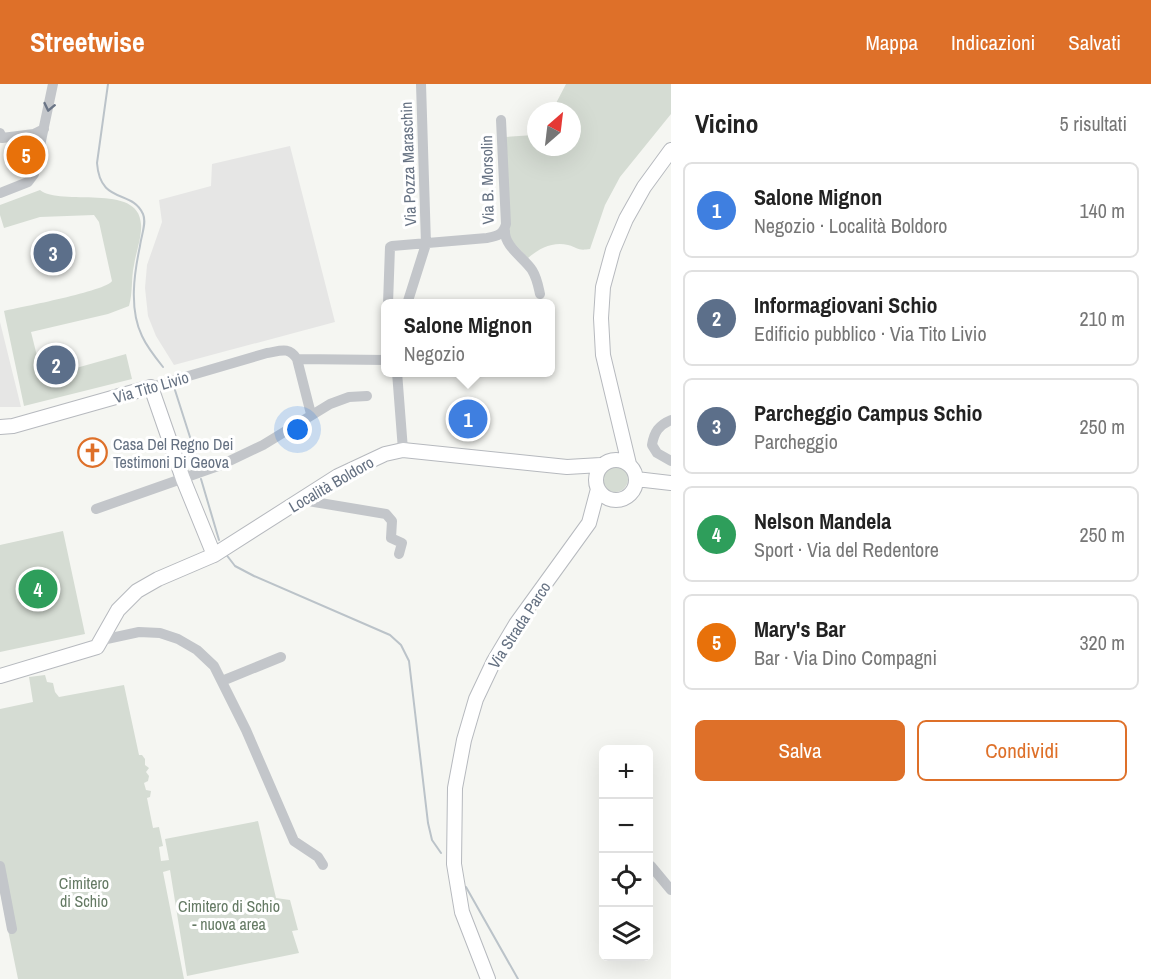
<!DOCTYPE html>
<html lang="it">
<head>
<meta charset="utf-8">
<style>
  body { margin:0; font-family:"Archivo Narrow",sans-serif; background:#f2f2f2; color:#222 }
  .controls { position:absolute; right:18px; bottom:18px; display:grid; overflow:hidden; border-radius:9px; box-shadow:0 6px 24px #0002 }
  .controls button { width:54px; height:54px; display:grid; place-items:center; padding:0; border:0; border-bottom:2px solid #e0e0e0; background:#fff; color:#222; font:30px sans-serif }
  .compass { position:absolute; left:527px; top:18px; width:54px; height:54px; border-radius:50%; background:#fff; box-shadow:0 6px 24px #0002; rotate:28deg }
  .you { position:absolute; left:298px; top:346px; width:21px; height:21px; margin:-15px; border:4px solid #fff; border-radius:50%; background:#1a73e8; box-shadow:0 0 0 9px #1a73e833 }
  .badge { display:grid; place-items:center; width:39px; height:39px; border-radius:50%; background:#de7029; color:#fff; font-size:20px; font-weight:700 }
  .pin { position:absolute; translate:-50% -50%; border:3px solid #fff; box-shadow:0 2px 6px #0006 }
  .popup { position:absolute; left:381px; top:215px; width:174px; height:78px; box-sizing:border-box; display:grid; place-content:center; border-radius:9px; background:#fff; filter:drop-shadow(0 2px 4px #0005); font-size:20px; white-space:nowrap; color:#767676 }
  .popup b { font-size:22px; color:#222 }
  .popup::after { content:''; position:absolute; left:50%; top:100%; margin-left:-12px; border:12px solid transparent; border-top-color:#fff }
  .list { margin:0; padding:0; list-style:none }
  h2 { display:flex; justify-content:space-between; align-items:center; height:78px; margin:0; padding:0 24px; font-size:26px }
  h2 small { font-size:20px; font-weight:400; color:#767676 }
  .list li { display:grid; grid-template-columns:39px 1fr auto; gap:18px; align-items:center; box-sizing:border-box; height:96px; margin:0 12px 12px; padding:0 12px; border:2px solid #e0e0e0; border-radius:9px }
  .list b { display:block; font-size:22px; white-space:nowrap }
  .list p { margin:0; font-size:20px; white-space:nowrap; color:#767676 }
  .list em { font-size:20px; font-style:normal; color:#767676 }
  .actions { display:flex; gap:12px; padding:18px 24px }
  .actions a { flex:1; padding:14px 0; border:2px solid #de7029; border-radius:9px; text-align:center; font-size:21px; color:#de7029 }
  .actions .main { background:#de7029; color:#fff }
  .icon { flex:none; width:33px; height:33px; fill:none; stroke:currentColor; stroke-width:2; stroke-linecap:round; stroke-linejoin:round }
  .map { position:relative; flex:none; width:671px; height:895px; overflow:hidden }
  header { display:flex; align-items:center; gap:36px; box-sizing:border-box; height:84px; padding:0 30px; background:#de7029; color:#fff }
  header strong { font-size:28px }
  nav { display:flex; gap:33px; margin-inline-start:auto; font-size:21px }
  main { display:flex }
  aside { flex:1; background:#fff }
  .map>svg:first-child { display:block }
  .built { fill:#e6e6e5 }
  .green { fill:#d5dcd3 }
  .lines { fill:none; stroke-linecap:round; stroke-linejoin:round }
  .stream { stroke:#bbc3c9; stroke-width:2 }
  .secondary-casing { stroke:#b6b9be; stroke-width:16 }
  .street { stroke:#c3c6ca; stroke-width:10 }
  .secondary { stroke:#fff; stroke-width:14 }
  .oneway { stroke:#6a7586 }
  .labels { text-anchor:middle; stroke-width:6; stroke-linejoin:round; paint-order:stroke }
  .street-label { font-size:16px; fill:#657182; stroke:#fff }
  .poi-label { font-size:16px; fill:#657182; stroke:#fff; text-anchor:start }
  .park-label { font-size:16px; fill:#657a64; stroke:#fff }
</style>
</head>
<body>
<header>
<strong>Streetwise</strong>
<nav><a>Mappa</a><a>Indicazioni</a><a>Salvati</a></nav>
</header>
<main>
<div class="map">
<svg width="671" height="895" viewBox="0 0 671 895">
  <rect width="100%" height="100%" fill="#f5f6f2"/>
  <path class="built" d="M290,62L335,238L174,281L156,252L148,232L145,204L147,181L162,138L159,116L211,102L212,80Z
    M0,238L21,323H0Z"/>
  <path class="green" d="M566,0H671V30L620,93L605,121L590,165C577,167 579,164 568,161C553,157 538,165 528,174L509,154L505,53L534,51L536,49V63H572V27H552Z
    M40,106C60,123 139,98 141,140C142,153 136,168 134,181C131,194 133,209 129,222L108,230L31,248L42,292L44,293L126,270L132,295L24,322L4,227C21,223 106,207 112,197L99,138L94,131L40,133L4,144L0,131V121Z
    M602 395a13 13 0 1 1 26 0a13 13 0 1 1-26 0Z
    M63,447L85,550L0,568V461Z
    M45,591L47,598L53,599L55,608L59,613L124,601L139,671H142L145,675V681L149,684L146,688L149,692L148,697L144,699L146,706L151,707L150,713L147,714L153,744L159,743L163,762L159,763L161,777L169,776L165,755L258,737L276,814L290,816L298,846L292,847L299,869L187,892L170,786L163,788L184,895H18L0,807V625L33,618L29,593Z"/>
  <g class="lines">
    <path class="stream" d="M108,0L97,79C100,121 132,105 143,130C147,139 141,152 140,162C134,190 129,225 142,252C147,263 155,273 163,283
      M174,303L197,375
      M201,395L219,456
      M225,469L235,482L254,492L390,551L401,561L409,577L428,739L432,756L441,769
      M466,803L518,895"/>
    <defs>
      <path id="secondary" d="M0,343L13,342L151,303L183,395L214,471
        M596 396a20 20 0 1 1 40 0a20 20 0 1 1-40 0Z
        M629,380L603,271L601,234L603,203L613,166L626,135L644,103L671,66
        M636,395L671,399
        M0,592L97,563L118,526L137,507L158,495L214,471L338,392L385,370L403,366L567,383L601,381
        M488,895L462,828L454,780L455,704L464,656L476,615L494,577L516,540L589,439L598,405"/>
    </defs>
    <use href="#secondary" class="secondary-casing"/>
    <path class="street" d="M0,49L2,54L34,50L44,45
      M0,109L28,98L34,90L53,0
      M505,147C504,162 524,174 532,186C537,194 538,201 540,210
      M388,220L390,163L392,162L487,154C497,152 503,151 506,140L501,36
      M407,220L426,160L421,0
      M297,275L386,276
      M397,288L403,366
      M151,303L267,269C280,267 289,262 297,275L311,330
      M671,336C659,341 654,348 652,361L657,369L671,377
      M302,416L386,430L392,437L391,454L402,459L399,470
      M96,425L221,381L263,361L330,320L349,313L367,312
      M102,556L139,548L160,549L178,555L197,566L214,582L246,646L294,757L318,773L323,781
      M222,597L281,573
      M0,782L12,845
      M651,782L671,806"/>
    <use href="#secondary" class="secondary"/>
  </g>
  <defs><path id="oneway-chevron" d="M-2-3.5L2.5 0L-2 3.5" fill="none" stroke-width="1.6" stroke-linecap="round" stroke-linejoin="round" transform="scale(1.5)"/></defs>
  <use class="oneway" href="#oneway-chevron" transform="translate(49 23) rotate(102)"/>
  <defs>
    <symbol id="church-ring" viewBox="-11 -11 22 22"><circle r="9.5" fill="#fff" stroke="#de7029" stroke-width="1.5"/><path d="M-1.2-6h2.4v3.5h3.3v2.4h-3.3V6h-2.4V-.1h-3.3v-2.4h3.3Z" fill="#de7029"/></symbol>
  </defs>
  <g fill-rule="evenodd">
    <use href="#church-ring" x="76" y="352" width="33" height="33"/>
  </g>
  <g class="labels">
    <g class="street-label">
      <text transform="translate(408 80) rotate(-92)" y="6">Via Pozza Maraschin</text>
      <text transform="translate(487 96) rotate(-91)" y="6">Via B. Morsolin</text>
      <text transform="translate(151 303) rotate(-16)" y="6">Via Tito Livio</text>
      <text transform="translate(331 400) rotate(-30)" y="6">Località Boldoro</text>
      <text transform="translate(519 541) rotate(-57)" y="6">Via Strada Parco</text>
    </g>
    <g class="poi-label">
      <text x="113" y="366">Casa Del Regno Dei<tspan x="113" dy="18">Testimoni Di Geova</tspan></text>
    </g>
    <g class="park-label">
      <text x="84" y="805">Cimitero<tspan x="84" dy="18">di Schio</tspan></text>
      <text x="229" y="828">Cimitero di Schio<tspan x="229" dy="18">- nuova area</tspan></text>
    </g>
  </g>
</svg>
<div class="controls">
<button>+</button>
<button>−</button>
<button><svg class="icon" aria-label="locate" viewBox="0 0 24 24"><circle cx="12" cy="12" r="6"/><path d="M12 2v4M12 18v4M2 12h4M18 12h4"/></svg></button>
<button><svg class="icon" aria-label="layers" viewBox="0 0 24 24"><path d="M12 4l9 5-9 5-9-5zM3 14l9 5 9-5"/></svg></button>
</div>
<svg class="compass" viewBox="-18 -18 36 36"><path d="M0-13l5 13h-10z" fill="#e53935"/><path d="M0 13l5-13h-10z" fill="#767676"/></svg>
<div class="you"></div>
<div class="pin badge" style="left:468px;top:335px;background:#3f7fe0">1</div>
<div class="popup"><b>Salone Mignon</b>Negozio</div>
<div class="pin badge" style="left:56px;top:281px;background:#5c6f8a">2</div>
<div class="pin badge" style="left:53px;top:169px;background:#5c6f8a">3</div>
<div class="pin badge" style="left:38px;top:505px;background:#2e9e5b">4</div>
<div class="pin badge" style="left:26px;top:71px;background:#e8710a">5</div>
</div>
<aside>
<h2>Vicino<small>5 risultati</small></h2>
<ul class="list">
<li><span class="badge" style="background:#3f7fe0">1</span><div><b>Salone Mignon</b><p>Negozio · Località Boldoro</p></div><em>140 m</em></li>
<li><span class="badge" style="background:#5c6f8a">2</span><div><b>Informagiovani Schio</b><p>Edificio pubblico · Via Tito Livio</p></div><em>210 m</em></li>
<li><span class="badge" style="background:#5c6f8a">3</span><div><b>Parcheggio Campus Schio</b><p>Parcheggio</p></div><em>250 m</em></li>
<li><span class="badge" style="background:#2e9e5b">4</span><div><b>Nelson Mandela</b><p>Sport · Via del Redentore</p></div><em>250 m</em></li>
<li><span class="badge" style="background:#e8710a">5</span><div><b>Mary's Bar</b><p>Bar · Via Dino Compagni</p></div><em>320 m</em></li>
</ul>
<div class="actions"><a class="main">Salva</a><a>Condividi</a></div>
</aside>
</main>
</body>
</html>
